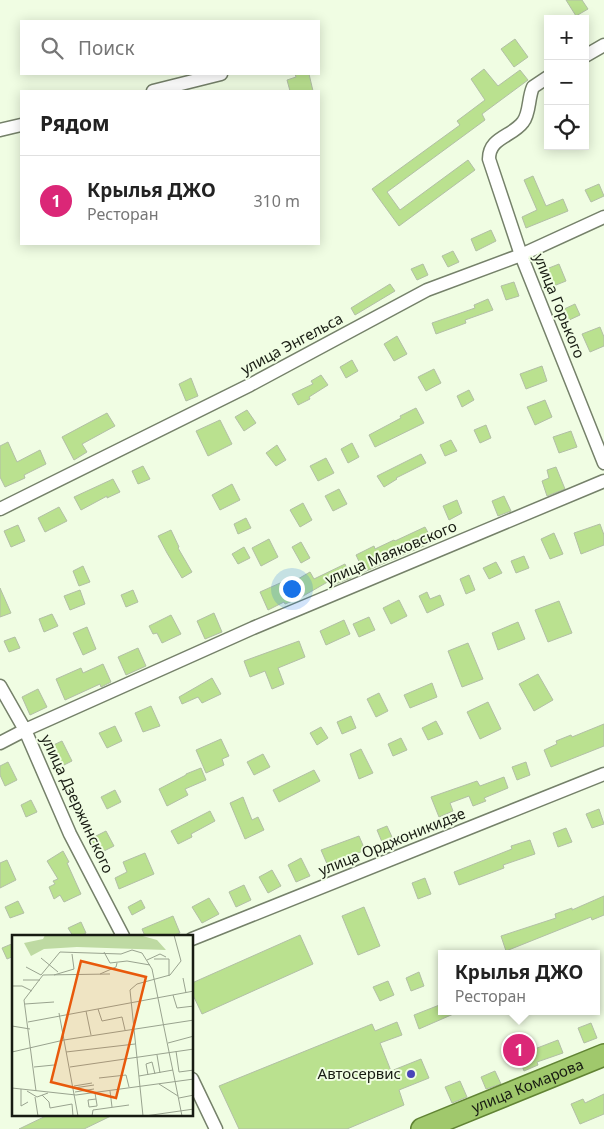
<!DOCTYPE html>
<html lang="ru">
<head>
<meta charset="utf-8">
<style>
  body { margin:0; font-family:"Noto Sans",sans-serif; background:#f2f2f2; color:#222 }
  .controls { position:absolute; right:15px; top:15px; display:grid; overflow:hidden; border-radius:0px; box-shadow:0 2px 12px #0003 }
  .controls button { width:45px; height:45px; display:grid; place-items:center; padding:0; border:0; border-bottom:1px solid #e0e0e0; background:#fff; color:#222; font:25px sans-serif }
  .you { position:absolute; left:291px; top:588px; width:18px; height:18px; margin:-12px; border:4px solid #fff; border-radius:50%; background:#1a73e8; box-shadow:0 0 0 8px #1a73e833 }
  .badge { display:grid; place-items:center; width:32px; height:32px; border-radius:50%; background:#db2777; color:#fff; font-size:16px; font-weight:700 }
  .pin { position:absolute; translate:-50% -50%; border:2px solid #fff; box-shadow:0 1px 5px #0006 }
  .popup { position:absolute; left:438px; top:950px; width:162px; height:65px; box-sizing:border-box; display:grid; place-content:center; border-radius:0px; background:#fff; filter:drop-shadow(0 1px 4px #0005); font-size:16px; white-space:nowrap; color:#767676 }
  .popup b { font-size:19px; color:#222 }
  .popup::after { content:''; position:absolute; left:50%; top:100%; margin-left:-10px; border:10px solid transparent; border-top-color:#fff }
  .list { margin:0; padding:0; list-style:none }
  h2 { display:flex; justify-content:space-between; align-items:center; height:65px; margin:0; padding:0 20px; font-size:21px }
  h2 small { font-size:16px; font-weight:400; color:#767676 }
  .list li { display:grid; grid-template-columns:32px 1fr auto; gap:15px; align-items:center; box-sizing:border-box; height:90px; padding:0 20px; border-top:1px solid #e0e0e0 }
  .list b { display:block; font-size:19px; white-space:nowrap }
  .list p { margin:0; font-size:16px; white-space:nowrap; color:#767676 }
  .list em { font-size:16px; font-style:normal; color:#767676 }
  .icon { flex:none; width:28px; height:28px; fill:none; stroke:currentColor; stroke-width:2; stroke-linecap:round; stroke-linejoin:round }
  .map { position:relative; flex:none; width:604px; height:1129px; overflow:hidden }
  .search { position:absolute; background:#fff; box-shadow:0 2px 12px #0003; left:20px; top:20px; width:300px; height:55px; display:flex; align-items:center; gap:12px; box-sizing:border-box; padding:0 18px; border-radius:0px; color:#767676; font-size:19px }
  .panel { position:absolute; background:#fff; box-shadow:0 2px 12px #0003; left:20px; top:90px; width:300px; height:155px; border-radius:0px }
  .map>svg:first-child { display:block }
  .building { fill:#bae18f; stroke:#b2bfa6 }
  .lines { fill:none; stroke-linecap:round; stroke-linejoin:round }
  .minor-casing { stroke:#75816a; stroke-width:15 }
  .trunk-casing { stroke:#618334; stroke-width:24 }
  .minor { stroke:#fff; stroke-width:12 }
  .trunk { stroke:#a0c86c; stroke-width:21 }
  .poi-dot { fill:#4a43b9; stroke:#f0fde3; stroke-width:2 }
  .labels { text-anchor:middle; stroke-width:4; stroke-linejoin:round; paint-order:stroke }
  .street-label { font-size:15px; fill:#171b12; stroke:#f0fde3 }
  .poi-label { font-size:15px; fill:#171b12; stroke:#f0fde3; text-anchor:end }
  .inset-road { fill:none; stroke:#99a38f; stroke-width:1 }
  .view { fill:#e8590c; fill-opacity:0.15; stroke:#e8590c; stroke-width:2.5 }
  .inset-edge { fill:none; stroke:#171b12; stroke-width:2.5 }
</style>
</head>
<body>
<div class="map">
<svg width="604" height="1129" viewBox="0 0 604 1129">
  <rect width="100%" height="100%" fill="#f0fde3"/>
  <path class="building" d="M566,0H582L588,9L576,16Z
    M515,39L528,57L514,67L501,49Z
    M484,69L498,86L520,70L528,80L482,114L485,120L387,192L400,210L468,160L475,170L399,226L372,189L460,125L457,121L485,100L471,79Z
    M295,74H309L313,91H290L287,80L296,77Z
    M533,176L546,206L563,199L568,211L526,228L522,217L537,210L524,180Z
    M599,184L604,196L591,202L585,190Z
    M491,230L496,241L476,251L471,239Z
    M453,251L459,262L448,267L442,256Z
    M423,264L428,275L417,280L411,269Z
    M559,264L566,281L551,287L544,270Z
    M514,282L519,296L506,300L501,286Z
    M390,284L395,291L355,315L351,308Z
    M488,299L493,310L465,320L466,323L436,334L432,323L475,308L474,305Z
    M575,304L580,315L567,321L562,310Z
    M600,327L604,337V346L590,352L582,334Z
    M397,336L407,354L394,361L384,344Z
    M352,360L358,371L346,378L340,367Z
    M542,366L547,381L526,389L520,374Z
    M434,369L441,383L426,391L418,377Z
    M321,375L328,385L309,397L310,399L298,405L292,394L313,384L311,381Z
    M191,378L198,396L186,401L179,384Z
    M469,390L474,400L462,407L457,396Z
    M545,400L552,417L535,425L527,407Z
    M416,408L424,423L375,447L369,435L401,418L400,416Z
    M247,410L256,423L244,431L235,417Z
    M107,413L115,426L82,444L87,452L74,460L62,437Z
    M220,420L232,444L208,456L196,431Z
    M486,425L491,438L480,443L474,430Z
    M571,431L577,447L559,453L553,437Z
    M451,440L457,451L445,456L440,445Z
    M8,442L17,462L40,450L46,464L24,475L25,478L5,487L0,477V446Z
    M352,443L359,457L348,463L341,449Z
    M277,445L286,460L276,466L266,453Z
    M421,454L426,463L396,478L397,479L384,487L377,476Z
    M326,458L334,473L318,481L310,466Z
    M143,466L150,479L138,484L132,471Z
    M556,467L565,489L547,496L542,481L549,478L547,470Z
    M113,479L120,492L107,498V496L81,510L74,497Z
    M232,484L240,500L220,510L212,495Z
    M339,489L347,504L333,511L325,496Z
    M504,496L511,511L498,516L492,501Z
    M457,500L462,513L449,520L443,506Z
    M303,503L312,520L300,527L290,510Z
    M59,507L67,521L45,532L38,518Z
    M246,518L251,528L238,534L234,524Z
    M600,524L604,535V545L581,554L574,533Z
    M18,525L25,541L11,547L4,531Z
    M425,527L433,542L364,572L356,555L374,546L375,549L394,540L395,541Z
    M171,530L179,547L178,548L192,572L182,578L167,553L158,536Z
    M554,533L563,554L550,559L541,539Z
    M269,539L278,557L261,566L252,548Z
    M301,542L310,558L301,563L292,547Z
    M244,547L250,558L238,564L232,554Z
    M524,556L529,568L516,573L511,561Z
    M496,562L502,573L489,579L483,568Z
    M345,564L351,578L333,585L331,580L298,599L285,604L284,602L268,610L260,592L289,579L291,583L310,572L314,579Z
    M83,566L90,582L79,586L73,571Z
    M469,575L475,590L466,594L460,579Z
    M0,588L11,613L0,617Z
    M80,590L85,604L70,610L64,596Z
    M133,590L138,602L126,607L121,595Z
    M427,592L430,599L440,595L444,605L427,613L419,596Z
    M399,600L407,616L391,624L383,608Z
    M559,601L572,633L548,642L535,610Z
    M214,613L222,632L205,639L197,621Z
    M52,614L58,626L44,632L39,619Z
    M171,615L181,634L162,643L157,633L153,634L149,626Z
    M369,617L375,630L359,637L353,624Z
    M344,620L350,634L326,645L320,631Z
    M518,622L525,639L498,650L492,633Z
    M87,627L96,649L83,655L73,633Z
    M15,637L20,648L9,652L4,641Z
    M299,641L305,657L278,668L284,684L272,689L265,671L250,677L244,661Z
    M468,643L483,679L462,687L448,651Z
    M138,648L146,666L126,675L118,657Z
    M103,664L111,682L101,687L100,684L65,700L56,679L81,668L83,673Z
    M538,674L553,700L534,711L519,684Z
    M212,678L221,694L202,703L198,697L182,704L179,697Z
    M432,683L437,697L410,708L404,695Z
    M38,689L47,707L30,715L22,697Z
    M379,693L388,711L376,717L367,699Z
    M488,702L501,729L480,739L467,712Z
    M151,706L160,726L143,732L135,713Z
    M351,716L356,728L342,734L337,722Z
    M436,721L443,734L428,740L422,728Z
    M604,724V746L551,767L544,750L557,744L556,741L571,735L572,737Z
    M115,726L122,741L107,748L99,733Z
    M321,727L328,738L317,745L310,733Z
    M401,738L407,750L393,756L388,744Z
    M221,739L229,756L222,759L224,765L206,773L196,750Z
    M62,741L72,761L58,768L47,748Z
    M361,749L373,773L359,779L350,754Z
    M263,754L270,767L254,775L247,762Z
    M8,762L17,780L5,786L0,775V766Z
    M526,762L530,775L517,780L512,767Z
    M201,768L206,780L185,789L188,795L167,806L159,789L186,775V774Z
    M314,770L320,781L279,802L273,790Z
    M504,777L508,788L484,798L486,801L473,806L469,796L450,803L453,811L439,817L431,797L477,781L480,786Z
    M115,790L121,802L107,809L101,797Z
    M243,797L252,820L258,817L264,830L245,839L230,803Z
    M31,800L37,812L26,817L21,805Z
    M599,809L604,824L592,828L586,814Z
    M210,811L215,821L191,834L192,837L178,844L171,831Z
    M387,826L392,837L382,842L377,830Z
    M566,828L572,842L558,847L553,833Z
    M106,831L114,846L98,854L90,839Z
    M359,836L365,850L328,866L321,850Z
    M530,840L535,854L503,865L504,868L459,885L454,872L512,849L511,846Z
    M63,851L69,862L67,863L81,894L64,902L60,895L54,899L49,887L55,884L53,881L58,879L47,861Z
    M145,853L154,874L119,889L115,878L127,872L123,862Z
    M301,858L310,876L296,882L288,865Z
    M7,860L16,880L0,888V863Z
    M272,870L281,886L268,893L259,877Z
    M425,878L431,894L418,899L412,883Z
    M244,885L251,900L236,907L229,892Z
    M604,896V915L592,920L591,917L506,951L501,936L556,918L555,914L572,908V910Z
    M209,898L219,914L202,923L192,907Z
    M141,900L145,908L132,915L128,907Z
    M18,901L24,913L10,918L5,907Z
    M364,907L380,946L358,955L342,916Z
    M173,916L180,933L171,936H145L142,929Z
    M81,922L86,933L80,936H73L68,928Z
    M300,935L313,964L202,1014L192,993V983Z
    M14,943V956L7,959L2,948Z
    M419,972L424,986L411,991L406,978Z
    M388,981L394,995L380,1001L373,987Z
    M442,1004V1011L458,1012L419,1029L414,1015Z
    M397,1022L402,1035L380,1043L391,1071L421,1059L429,1078L399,1090L404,1105L347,1129H239L219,1086L372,1024L375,1031Z
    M591,1023L597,1038L584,1043L578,1028Z
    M558,1040L563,1053L537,1062L538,1065L524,1071L516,1050L530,1044L532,1050Z
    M495,1071L501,1084L486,1089L481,1077Z
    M460,1081L467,1097L452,1103L445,1087Z
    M604,1094V1114L580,1124L571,1104L583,1099L585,1103Z
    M48,1115H113L84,1129H19Z"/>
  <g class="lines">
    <defs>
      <path id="minor" d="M585,56L604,45
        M548,77L533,87C528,98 530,113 523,122C512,137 489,137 489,159L521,255L604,463
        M153,91L221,74
        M0,130L21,125
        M0,509L250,385L427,290L521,255L604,217
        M0,686L25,730L70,834L123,936
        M0,743L25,730L253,628L604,481
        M192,939L604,774
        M192,1079L216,1129"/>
      <g id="trunk">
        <path id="s1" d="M422,1129L604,1055"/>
      </g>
    </defs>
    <use href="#minor" class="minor-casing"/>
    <use href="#trunk" class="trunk-casing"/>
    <use href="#minor" class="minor"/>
    <use href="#trunk" class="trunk"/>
  </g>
  <circle class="poi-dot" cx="411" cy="1074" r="5"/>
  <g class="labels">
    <g class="street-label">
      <text transform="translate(559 306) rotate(68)" y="5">улица Горького</text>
      <text transform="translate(292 344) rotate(-28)" y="5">улица Энгельса</text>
      <text transform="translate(391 553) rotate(-23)" y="5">улица Маяковского</text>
      <text transform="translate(77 804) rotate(65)" y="5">улица Дзержинского</text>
      <text transform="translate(392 842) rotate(-22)" y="5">улица Орджоникидзе</text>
      <text dy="5" stroke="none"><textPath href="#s1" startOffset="114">улица Комарова</textPath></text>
    </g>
    <g class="poi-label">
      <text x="401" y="1079">Автосервис</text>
    </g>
  </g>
  <g transform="translate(12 935)">
    <rect width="181" height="181" fill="#f0fde3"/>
    <path d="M33,0H127L145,5L154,15L65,12L32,14L19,21L12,8L31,4Z" fill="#bedaa2"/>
    <path class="inset-road" d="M162,0L169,26M92,17L98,28L115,26L138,30M29,23L46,37M142,24H157V41M135,25L148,19L154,22M14,32L29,40L48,17L109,19L120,15L130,18L140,34L163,146M88,39L104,32L105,28M42,40L62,34L60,19M171,43L174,58M11,45H28M0,51H10L20,56M161,60L165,73L182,71M13,69L42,67M86,74L90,86L110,82L113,95M74,76L79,100M47,78L66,181M16,87L182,56M0,91L18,94M156,108L182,101M164,116L167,137L182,135M0,117L52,105L182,85M54,117L123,109M145,120L148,138M22,132L42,130M58,132L182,114M136,140L134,129L140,127L143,139M127,141L161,135M87,143L114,140L117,152M163,146L170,181M147,149L166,161M62,151L80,148M128,152L118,55L125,49L158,40L169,26M128,152L131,181M0,153L64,160L182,144M62,153L82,150M9,154V171L16,167M15,156L25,162L36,158M24,156L12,65L31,40L98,39M98,156L100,172M63,157L82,154M83,158L85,170V171L77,172L76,165L84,164M30,160L37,167L38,173L60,169L61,181M23,162L26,181M167,163L182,160M80,181L81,175L117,170M133,181L182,174"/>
    <path class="view" d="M69,26L134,42L104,163L39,147Z"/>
    <rect width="181" height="181" class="inset-edge"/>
  </g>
</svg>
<div class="controls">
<button>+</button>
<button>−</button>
<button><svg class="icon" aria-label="locate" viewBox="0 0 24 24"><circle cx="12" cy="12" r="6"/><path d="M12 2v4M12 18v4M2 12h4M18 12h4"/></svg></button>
</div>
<div class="you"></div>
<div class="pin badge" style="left:519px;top:1050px">1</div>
<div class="popup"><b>Крылья ДЖО</b>Ресторан</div>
<div class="search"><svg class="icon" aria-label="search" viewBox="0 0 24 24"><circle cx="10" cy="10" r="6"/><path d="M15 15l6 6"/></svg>Поиск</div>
<section class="panel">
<h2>Рядом<small></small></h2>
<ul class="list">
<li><span class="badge">1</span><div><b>Крылья ДЖО</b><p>Ресторан</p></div><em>310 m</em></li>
</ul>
</section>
</div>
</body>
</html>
